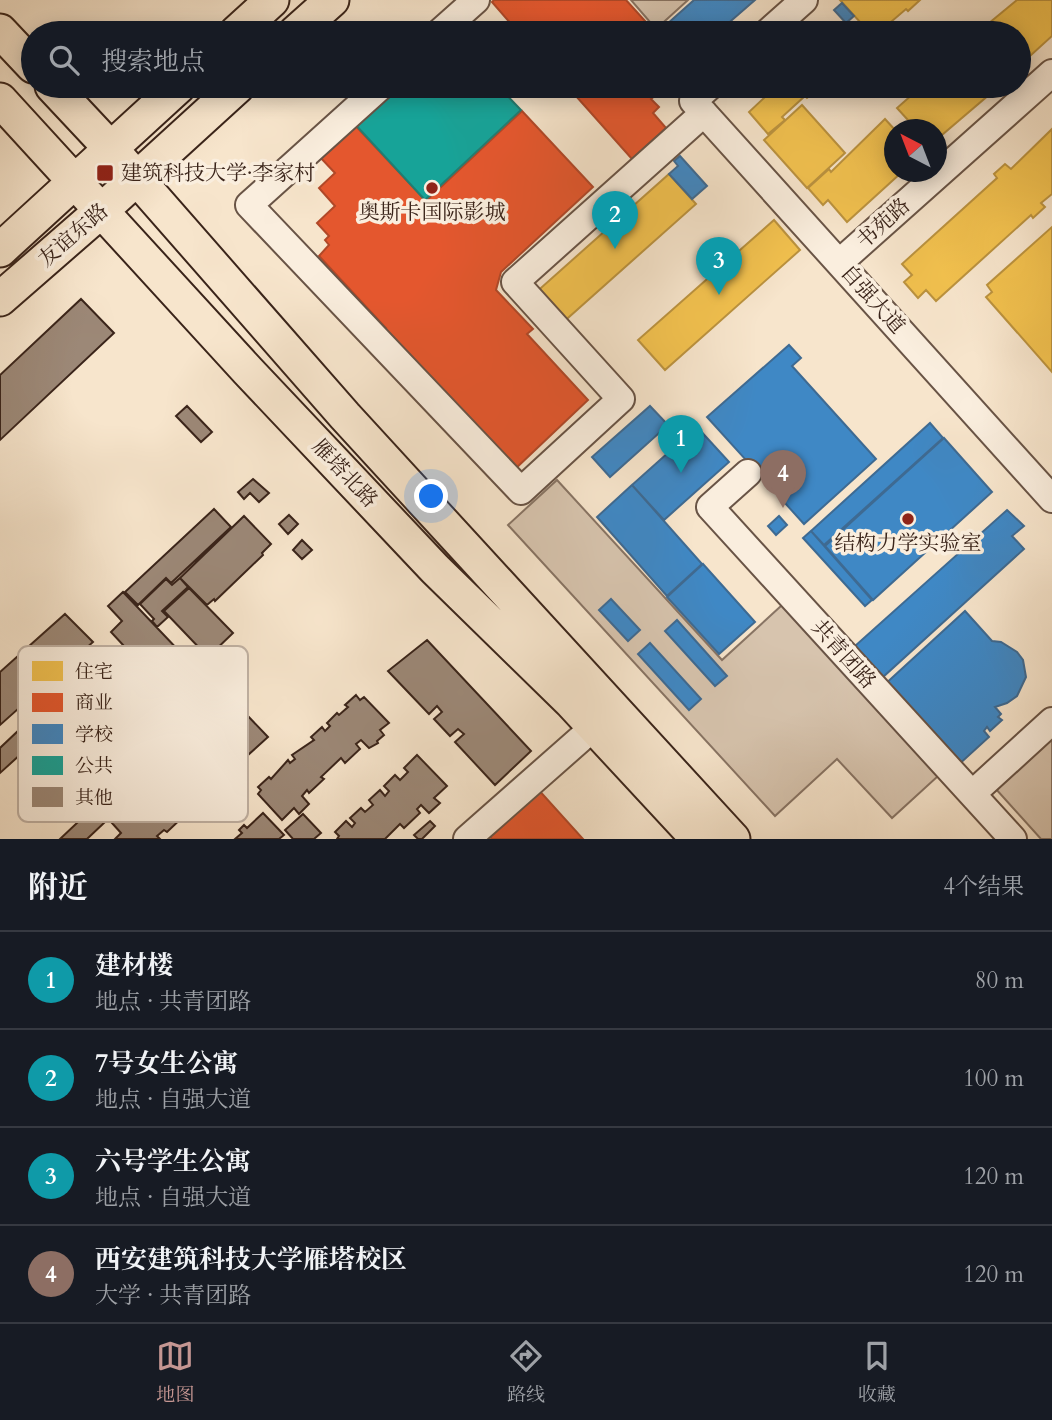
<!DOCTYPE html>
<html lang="zh">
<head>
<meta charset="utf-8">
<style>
  body { margin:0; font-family:Cardo,"Noto Serif SC",serif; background:#242831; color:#f1f3f6 }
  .compass { position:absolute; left:884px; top:119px; width:63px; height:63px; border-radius:50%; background:#171b24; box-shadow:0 4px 18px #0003; rotate:318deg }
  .you { position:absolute; left:432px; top:497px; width:24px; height:24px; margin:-18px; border:5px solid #fff; border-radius:50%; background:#1a73e8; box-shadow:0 0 0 10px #1a73e833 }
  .badge { display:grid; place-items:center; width:46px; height:46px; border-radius:50%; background:#c59692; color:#fff; font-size:23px; font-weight:700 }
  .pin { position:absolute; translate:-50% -58px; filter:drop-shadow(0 2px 4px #0008) }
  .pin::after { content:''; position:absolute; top:37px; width:24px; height:21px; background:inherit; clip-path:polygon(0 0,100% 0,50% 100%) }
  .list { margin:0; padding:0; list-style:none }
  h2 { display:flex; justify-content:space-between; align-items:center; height:91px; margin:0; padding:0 28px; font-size:30px }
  h2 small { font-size:23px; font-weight:400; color:#9ea1a6 }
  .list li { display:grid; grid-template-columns:46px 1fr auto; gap:21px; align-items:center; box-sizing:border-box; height:98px; padding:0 28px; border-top:2px solid #363941 }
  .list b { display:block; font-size:26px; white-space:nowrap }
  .list p { margin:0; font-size:23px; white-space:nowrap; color:#9ea1a6 }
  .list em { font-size:23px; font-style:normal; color:#9ea1a6 }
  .icon { flex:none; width:38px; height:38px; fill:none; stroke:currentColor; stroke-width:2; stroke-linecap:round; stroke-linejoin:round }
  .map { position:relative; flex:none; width:1052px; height:839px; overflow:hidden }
  .search { position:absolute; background:#171b24; box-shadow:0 4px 18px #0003; left:21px; right:21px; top:21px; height:77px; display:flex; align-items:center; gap:18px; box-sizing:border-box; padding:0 24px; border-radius:38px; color:#9ea1a6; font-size:26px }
  .sheet { height:483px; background:#171b24 }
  nav { display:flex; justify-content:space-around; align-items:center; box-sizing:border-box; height:98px; border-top:2px solid #363941; background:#171b24; font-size:19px; color:#9ea1a6 }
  nav a { display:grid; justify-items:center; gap:4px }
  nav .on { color:#c59692 }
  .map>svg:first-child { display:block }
  .green { fill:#d7c4ae; stroke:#887464; stroke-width:2 }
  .homes { fill:#f2c14e; stroke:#bb923e; stroke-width:2 }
  .shops { fill:#e4572e; stroke:#b14828; stroke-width:2 }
  .schools { fill:#3f88c5; stroke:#3e6a92; stroke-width:2 }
  .public { fill:#17a398; stroke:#227d72; stroke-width:2 }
  .building { fill:#9c8877; stroke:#3a241a; stroke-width:2 }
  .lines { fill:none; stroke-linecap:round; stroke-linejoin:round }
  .minor-casing { stroke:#695446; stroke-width:30 }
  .major-casing { stroke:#3a241a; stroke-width:37 }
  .minor { stroke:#faeede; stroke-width:26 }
  .major { stroke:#f7e5cc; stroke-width:33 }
  .poi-dot { fill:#8f2418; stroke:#faeede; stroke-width:2.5 }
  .labels { text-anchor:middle; stroke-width:7; stroke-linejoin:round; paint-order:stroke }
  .poi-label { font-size:21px; fill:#3a241a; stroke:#faeede }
  .street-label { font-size:21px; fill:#3a241a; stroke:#faeede }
  .key { fill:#faeede; stroke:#c0b1a3; stroke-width:2 }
  .key-label { font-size:19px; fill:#3a241a }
</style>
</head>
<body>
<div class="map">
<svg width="1052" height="839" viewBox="0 0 1052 839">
  <rect width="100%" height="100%" fill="#f7e5cc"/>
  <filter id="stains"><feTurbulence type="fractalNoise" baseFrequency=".00286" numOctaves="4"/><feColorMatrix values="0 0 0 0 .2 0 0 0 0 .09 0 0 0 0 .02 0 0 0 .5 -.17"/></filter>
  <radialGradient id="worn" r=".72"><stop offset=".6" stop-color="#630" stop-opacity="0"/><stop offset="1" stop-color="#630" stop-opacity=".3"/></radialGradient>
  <path class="green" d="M631,0H688L656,29Z
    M557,480L722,660L793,595L949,766L892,818L837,759L775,816L508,525Z
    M1052,736V839H1041L995,788Z"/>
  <path class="homes" d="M840,0H920L908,11L906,9L878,33H870Z
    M1017,0H1052V36L1019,66V33H977Z
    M753,86H821L807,98L805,96L782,117L785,120L768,134L749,112L764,98Z
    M922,86H994L997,88L936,140V130H917L897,108Z
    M802,105L845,153L807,188L764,140Z
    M885,119L895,130L894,172H902L847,222L828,200L823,205L808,188L829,169L831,172Z
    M1052,129V194L1041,203L1045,207L1033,218L1031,215L936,301L926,290L918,298L904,282L912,275L902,264L997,178L994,174L1005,164L1011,169Z
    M669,174L696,204L560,325L533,295Z
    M774,220L800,250L665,370L638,340Z
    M1052,227V372L986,297L992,292L987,285Z"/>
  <path class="shops" d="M494,0H626L656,33H519L492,2Z
    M567,86H667L651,99L659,107L653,113L666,128L632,159Z
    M522,111L593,187L501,272L496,290L533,329L527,334L588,400L514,470L384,331L386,328L319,256L329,245L325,240L329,236L317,223L335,206L319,188L335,173L318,155L352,122L426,201Z
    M536,787L583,839H492L485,832Z"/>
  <path class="schools" d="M694,0H755L717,33H689L687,31L684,33H657Z
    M842,3L854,16L846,23L834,10Z
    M680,156L707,186L692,199L669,174L678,166L674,161Z
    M789,345L801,358L792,366L876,459L804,524L707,417Z
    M650,406L668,425L610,477L592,457Z
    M930,423L943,438L824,545L811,531Z
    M697,427L729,462L664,520L632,485Z
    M944,438L992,492L873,600L825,546Z
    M632,485L702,564L667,596L597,517Z
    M1007,510L1024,526L1012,536L1024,549L883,677L855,646Z
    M779,516L787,525L776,535L768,526Z
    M811,531L872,600L865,606L803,538Z
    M703,564L755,622L719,654L667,597Z
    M611,599L640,630L628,641L599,610Z
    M965,611L992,641L1001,642L1017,652L1023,660L1026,677L1017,696L1007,703L995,707L1001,714L998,717L1002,720L990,731L987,727L984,731L989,737L956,767L883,686Z
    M677,620L727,676L715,686L665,631Z
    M650,643L701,699L689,710L638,654Z"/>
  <path class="public" d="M391,86H498L521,110L425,200L353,122Z"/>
  <path class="building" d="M81,299L114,333L0,440V375Z
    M187,406L212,432L201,442L176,416Z
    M253,479L269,493L259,502L250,493L244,499L238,492Z
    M214,509L231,527L171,583L166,578L138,605L125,592Z
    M289,515L298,524L288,534L279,524Z
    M244,516L271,544L262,553L263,555L215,601L214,599L207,605L180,578Z
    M302,540L312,550L302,559L293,550Z
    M180,578L188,587L162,611L168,617L157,627L152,621L154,619L140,604L166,579L172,585Z
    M189,588L233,633L208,657L164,611Z
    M123,592L220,694L204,710L197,702L186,713L111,632L122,621L108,606Z
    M65,614L93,642L0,725V672Z
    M427,640L531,751L495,785L455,742L464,734L458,729L450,736L434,719L442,712L437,706L429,714L388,671Z
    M225,692L268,737L248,755L206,710Z
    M356,695L360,700L364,697L389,723L380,730L384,735L377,741L378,743L369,748L361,740L356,744L360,749L345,763L341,758L321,777L324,779L309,793L307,790L302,796L309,804L299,814L294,808L282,820L258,794L261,790L258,787L269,777L271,779L288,760L290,763L295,759L292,755L314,740L311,737L322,727L325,731L330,726L327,723L337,713L339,715L348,707L345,705Z
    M184,725L195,737L87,839H60L167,738L169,740Z
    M20,729L33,743L0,773V748Z
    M212,730L242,762L221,782L218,779L211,785L214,788L193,807L191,804L184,810L187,813L167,832L164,830L157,836L160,839H115L121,833L112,823L127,810L136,819L148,808L139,798L154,784L163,794L175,782L166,773L181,759L183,762L189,757L194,762L201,756L193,747Z
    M417,755L447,786L434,798L440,803L429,813L421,805L417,809L420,813L404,828L400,824L385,839H337L339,836L335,832L346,821L352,827L355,823L350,818L361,808L365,812L373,805L369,800L380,790L385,796L389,791L384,786L395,775L400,780L408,772L404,768Z
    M263,813L284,835L279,839H235L242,833L239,830L244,825L247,828Z
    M303,814L321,833L314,839H293L285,830Z
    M430,821L435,826L422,839H418L414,835Z"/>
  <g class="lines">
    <defs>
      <path id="minor" d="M439,33L476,0
        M767,33L804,0
        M381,86L249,205L521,491L621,399L515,282L704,113
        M710,86L693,101L1052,499
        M840,262L1052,73
        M748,473L710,507L1013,839
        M972,794L1052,721
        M467,839L594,727"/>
      <path id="major" d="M0,31L33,66
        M236,33L272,0
        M295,33L332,0
        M52,86L111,149L345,416L733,839
        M0,100L248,371L435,569L571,702L698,839
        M0,250L179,86
        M0,299L101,211L238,86"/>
    </defs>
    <use href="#minor" class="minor-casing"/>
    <use href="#major" class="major-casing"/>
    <use href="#minor" class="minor"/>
    <use href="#major" class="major"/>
  </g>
  <g class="poi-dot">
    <rect x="96" y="164" width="18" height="18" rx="3.5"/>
    <circle cx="432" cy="188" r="7"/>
    <circle cx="908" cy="519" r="7"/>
  </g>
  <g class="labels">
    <g class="poi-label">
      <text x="121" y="180" text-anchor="start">建筑科技大学·李家村</text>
      <text x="432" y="219">奥斯卡国际影城</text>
      <text x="908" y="550">结构力学实验室</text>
    </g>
    <g class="street-label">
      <text transform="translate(883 223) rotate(-42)" y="7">书苑路</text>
      <text transform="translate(73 235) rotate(-41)" y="7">友谊东路</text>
      <text transform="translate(873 299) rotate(48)" y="7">自强大道</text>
      <text transform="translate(345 473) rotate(47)" y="7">雁塔北路</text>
      <text transform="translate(844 654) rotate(48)" y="7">共青团路</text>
    </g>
  </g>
  <rect x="18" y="646" width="230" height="176" rx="10" class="key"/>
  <rect x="32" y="661" width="31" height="20" fill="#f2c14e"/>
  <rect x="32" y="693" width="31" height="19" fill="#e4572e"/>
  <rect x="32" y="724" width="31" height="20" fill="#3f88c5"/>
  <rect x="32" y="756" width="31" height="19" fill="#17a398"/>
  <rect x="32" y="787" width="31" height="20" fill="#9c8877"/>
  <g class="key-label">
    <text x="75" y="678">住宅</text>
    <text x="75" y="709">商业</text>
    <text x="75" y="741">学校</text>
    <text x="75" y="772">公共</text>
    <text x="75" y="804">其他</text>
  </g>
  <rect width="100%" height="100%" filter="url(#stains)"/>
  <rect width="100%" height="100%" fill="url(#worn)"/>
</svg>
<svg class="compass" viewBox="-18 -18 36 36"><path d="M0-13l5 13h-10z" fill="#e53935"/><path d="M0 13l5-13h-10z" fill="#9ea1a6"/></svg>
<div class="you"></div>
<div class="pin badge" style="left:681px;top:473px;background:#0f9aa8">1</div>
<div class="pin badge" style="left:615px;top:249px;background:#0f9aa8">2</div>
<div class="pin badge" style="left:719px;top:295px;background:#0f9aa8">3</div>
<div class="pin badge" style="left:783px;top:508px;background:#8d6e63">4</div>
<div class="search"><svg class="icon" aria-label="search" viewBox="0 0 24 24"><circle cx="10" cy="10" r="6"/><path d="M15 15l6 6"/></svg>搜索地点</div>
</div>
<section class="sheet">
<h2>附近<small>4个结果</small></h2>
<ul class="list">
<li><span class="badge" style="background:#0f9aa8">1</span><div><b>建材楼</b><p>地点 · 共青团路</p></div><em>80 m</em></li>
<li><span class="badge" style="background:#0f9aa8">2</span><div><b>7号女生公寓</b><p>地点 · 自强大道</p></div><em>100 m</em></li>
<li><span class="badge" style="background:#0f9aa8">3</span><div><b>六号学生公寓</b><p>地点 · 自强大道</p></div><em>120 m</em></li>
<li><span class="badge" style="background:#8d6e63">4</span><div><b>西安建筑科技大学雁塔校区</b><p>大学 · 共青团路</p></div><em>120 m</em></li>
</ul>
</section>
<nav>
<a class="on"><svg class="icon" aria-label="map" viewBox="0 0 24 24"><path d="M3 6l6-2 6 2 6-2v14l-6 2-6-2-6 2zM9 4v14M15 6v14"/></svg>地图</a>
<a><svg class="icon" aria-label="directions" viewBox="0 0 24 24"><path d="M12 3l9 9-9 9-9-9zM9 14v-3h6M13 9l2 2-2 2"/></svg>路线</a>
<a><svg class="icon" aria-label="saved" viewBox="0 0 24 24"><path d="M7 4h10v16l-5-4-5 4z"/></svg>收藏</a>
</nav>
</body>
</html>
